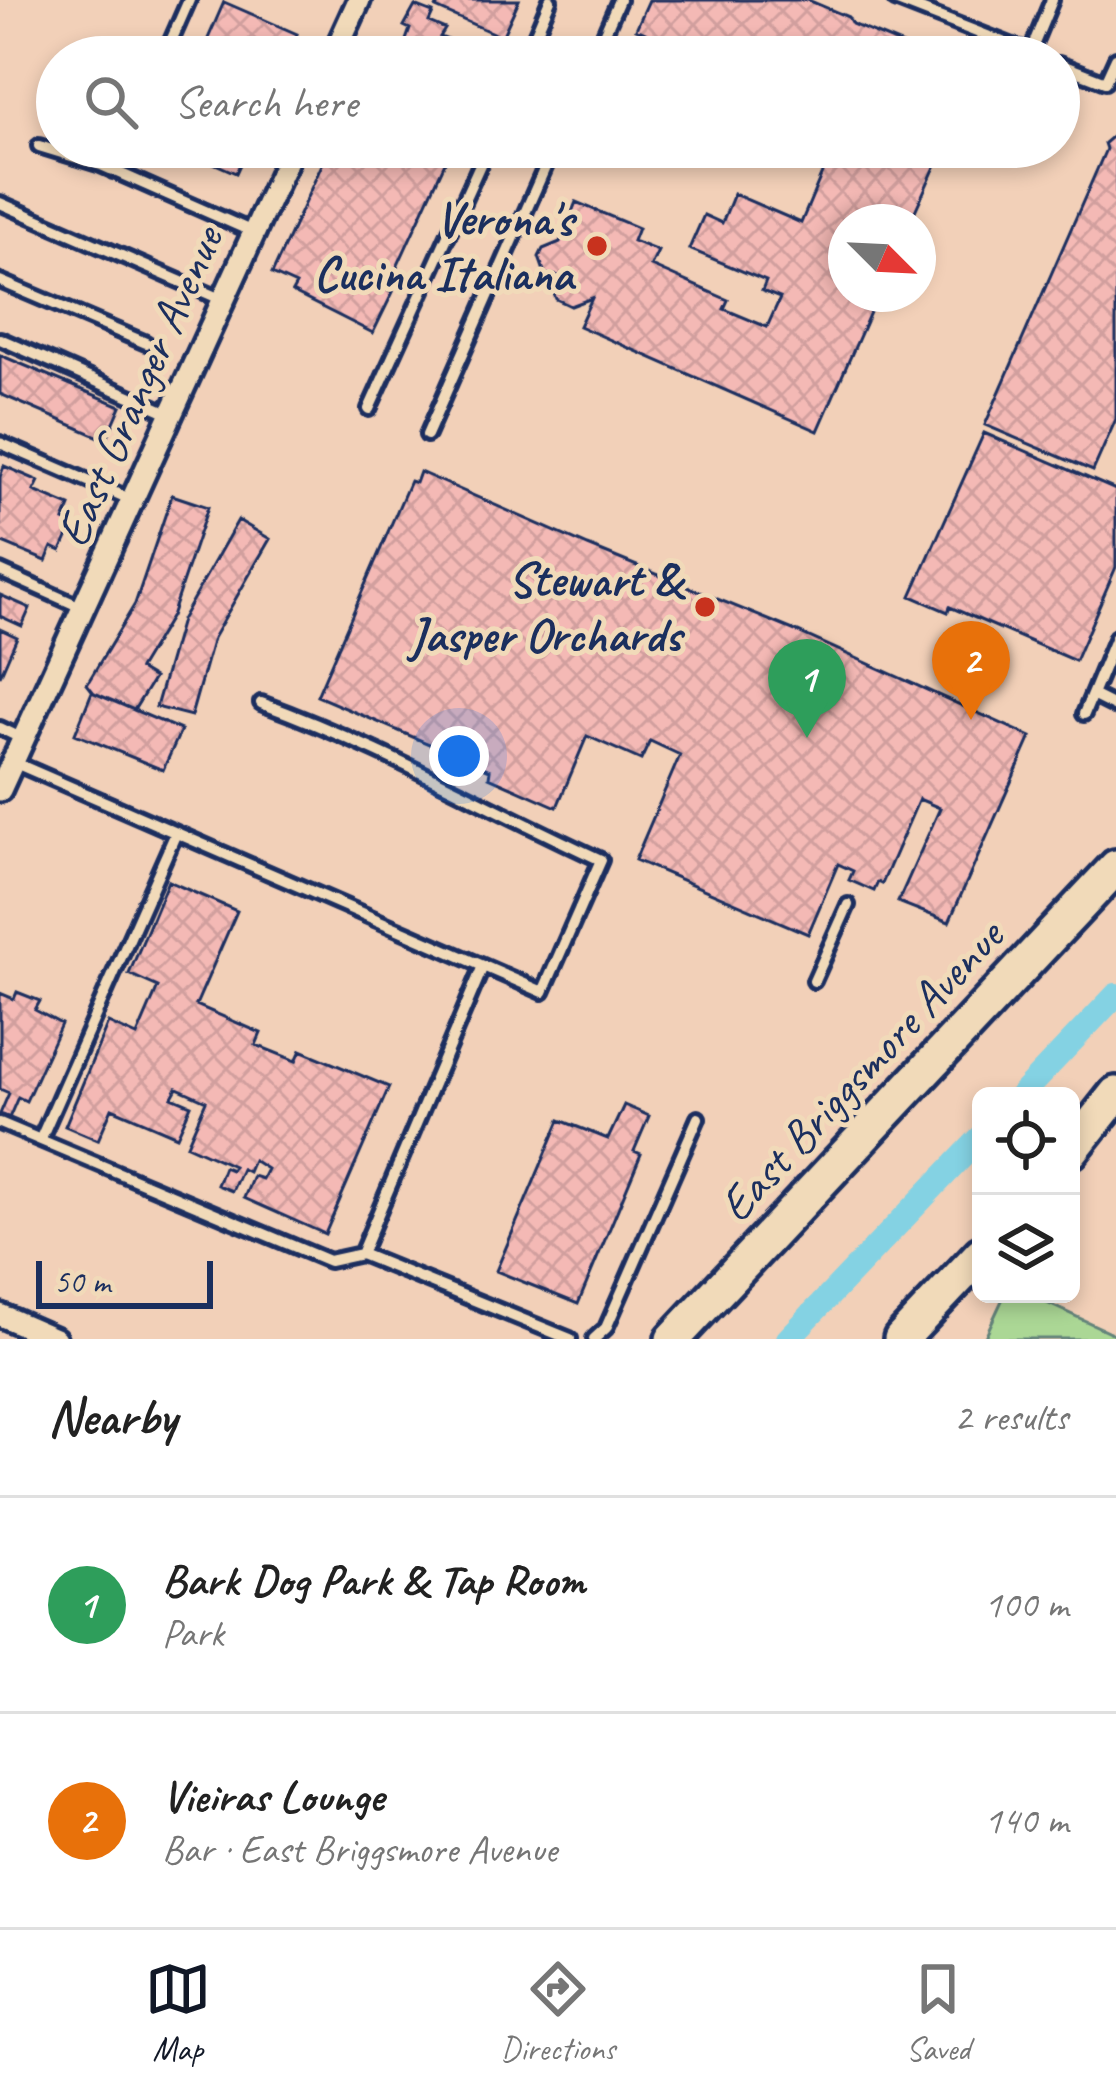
<!DOCTYPE html>
<html lang="en">
<head>
<meta charset="utf-8">
<style>
  body { margin:0; font-family:Caveat,sans-serif; background:#f6f6f6; color:#222 }
  .controls { position:absolute; right:36px; bottom:36px; display:grid; overflow:hidden; border-radius:18px; box-shadow:0 6px 18px #0003 }
  .controls button { width:108px; height:108px; display:grid; place-items:center; padding:0; border:0; border-bottom:3px solid #e0e0e0; background:#fff; color:#222; font:60px sans-serif }
  .compass { position:absolute; left:828px; top:204px; width:108px; height:108px; border-radius:50%; background:#fff; box-shadow:0 6px 18px #0003; rotate:114deg }
  .scale { position:absolute; left:36px; bottom:30px; width:177px; box-sizing:border-box; padding-left:12px; border:6px solid #1b2f5e; border-top:0; font-size:33px; line-height:42px; white-space:nowrap; color:#1b2f5e; -webkit-text-stroke:9px #f1dab9; paint-order:stroke }
  .you { position:absolute; left:459px; top:756px; width:42px; height:42px; margin:-30px; border:9px solid #fff; border-radius:50%; background:#1a73e8; box-shadow:0 0 0 18px #1a73e833 }
  .badge { display:grid; place-items:center; width:78px; height:78px; border-radius:50%; background:#111827; color:#fff; font-size:39px; font-weight:700 }
  .pin { position:absolute; translate:-50% -99px; filter:drop-shadow(0 3px 6px #0008) }
  .pin::after { content:''; position:absolute; top:63px; width:42px; height:36px; background:inherit; clip-path:polygon(0 0,100% 0,50% 100%) }
  .list { margin:0; padding:0; list-style:none }
  h2 { display:flex; justify-content:space-between; align-items:center; height:156px; margin:0; padding:0 48px; font-size:51px }
  h2 small { font-size:39px; font-weight:400; color:#767676 }
  .list li { display:grid; grid-template-columns:78px 1fr auto; gap:36px; align-items:center; box-sizing:border-box; height:216px; padding:0 48px; border-top:3px solid #e0e0e0 }
  .list b { display:block; font-size:45px; white-space:nowrap }
  .list p { margin:0; font-size:39px; white-space:nowrap; color:#767676 }
  .list em { font-size:39px; font-style:normal; color:#767676 }
  .icon { flex:none; width:66px; height:66px; fill:none; stroke:currentColor; stroke-width:2; stroke-linecap:round; stroke-linejoin:round }
  .map { position:relative; flex:none; width:1116px; height:1339px; overflow:hidden }
  .search { position:absolute; background:#fff; box-shadow:0 6px 18px #0003; left:36px; right:36px; top:36px; height:132px; display:flex; align-items:center; gap:30px; box-sizing:border-box; padding:0 42px; border-radius:66px; color:#767676; font-size:45px }
  .sheet { height:588px; background:#fff }
  nav { display:flex; justify-content:space-around; align-items:center; box-sizing:border-box; height:168px; border-top:3px solid #e0e0e0; background:#fff; font-size:33px; color:#767676 }
  nav a { display:grid; justify-items:center; gap:6px }
  nav .on { color:#111827 }
  .map>svg:first-child { display:block }
  .park { fill:#abd795; stroke:#63837a; stroke-width:3 }
  .lines { fill:none; stroke-linecap:round; stroke-linejoin:round }
  .canal { stroke:#84d2e3; stroke-width:24 }
  .building { fill:url(#building-cross-hatch); stroke:#1b2f5e; stroke-width:3 }
  .lane-casing { stroke:#1b2f5e; stroke-width:20 }
  .street-casing { stroke:#1b2f5e; stroke-width:30 }
  .secondary-casing { stroke:#1b2f5e; stroke-width:42 }
  .lane { stroke:#f1dab9; stroke-width:10 }
  .street { stroke:#f1dab9; stroke-width:21 }
  .secondary { stroke:#f1dab9; stroke-width:33 }
  .poi-dot { fill:#c8321e; stroke:#f1dab9; stroke-width:4.5 }
  .labels { text-anchor:middle; stroke-width:10; stroke-linejoin:round; paint-order:stroke }
  .poi-label { font-size:48px; font-weight:bold; fill:#1b2f5e; stroke:#f1dab9; text-anchor:end }
  .street-label { font-size:48px; fill:#1b2f5e; stroke:#f1dab9 }
</style>
</head>
<body>
<div class="map">
<svg width="1116" height="1339" viewBox="0 0 1116 1339">
  <defs>
    <pattern id="building-cross-hatch" width="8" height="8" patternUnits="userSpaceOnUse" patternTransform="scale(3)"><rect width="8" height="8" fill="#f4b9b5"/><path d="M0 0l8 8M0 8l8-8" fill="none" stroke="#d19f9e"/></pattern>
  </defs>
  <rect width="100%" height="100%" fill="#f2d0b8"/>
  <filter id="ink" filterUnits="userSpaceOnUse"><feTurbulence type="fractalNoise" baseFrequency=".00833" numOctaves="2"/><feDisplacementMap in="SourceGraphic" scale="24" xChannelSelector="R" yChannelSelector="G"/><feConvolveMatrix kernelMatrix="1 2 1 2 8 2 1 2 1" color-interpolation-filters="sRGB"/></filter>
  <g filter="url(#ink)">
    <path class="park" d="M1005,1294H1027L1116,1335V1339H984Z"/>
    <g class="lines">
      <path class="canal" d="M1020,1096L1116,995
        M788,1339L981,1137"/>
    </g>
    <path class="building" d="M440,0H519L502,37L436,8Z
      M649,0H808L848,17L852,24L932,57H659L644,50L650,35L636,29Z
      M224,2L297,34L287,57H200Z
      M415,6L433,13L429,22L445,29L440,37L448,40L443,55L434,52L433,55L405,43L410,29L404,26Z
      M1116,133V419L1093,471L985,425L1106,149L1104,143Z
      M177,147H248L236,173Z
      M330,147H452L387,289L393,292L373,333L292,292L296,285L272,274Z
      M833,147H944L910,222H846V294H878L818,431L579,326L592,298L571,306L556,299L552,289L558,276L545,274L539,257L543,249L560,242L576,202L638,228L633,241L658,251L651,266L728,300L724,309L767,327L780,298L762,291L766,281L689,249L704,215L722,223L734,194L801,223Z
      M0,355L121,406L106,440L0,394Z
      M984,433L1116,490V567L1075,661L950,607L948,612L911,596Z
      M4,466L39,481L34,491L70,506L64,521L73,524L61,551L52,547L46,561L0,542V477Z
      M420,472L588,546L798,632L1031,737L949,922L898,902L940,808L919,799L882,884L878,882L874,891L849,880L853,871L838,864L808,934L635,860L680,755L650,741L641,760L587,736L557,807L489,777L490,770L317,696L410,481L416,483Z
      M172,495L208,507L171,616L139,669L154,678L134,710L94,693L87,684L135,604Z
      M238,520L270,539L213,638L191,716L156,707L181,620Z
      M0,595L30,608L22,626L0,616Z
      M0,629L17,637L0,676Z
      M92,692L181,730L163,770L75,734Z
      M168,881L237,911L196,1005L261,1033L256,1045L296,1061L301,1050L389,1087L325,1234L244,1198L253,1176L262,1179L267,1169L253,1160L248,1172L242,1169L232,1191L217,1185L224,1167L231,1170L233,1166L187,1145L206,1101L177,1088L172,1097L191,1105L177,1136L112,1108L98,1140L65,1126L108,1023L137,1036L158,987L129,974Z
      M17,992L40,1001L35,1010L61,1024L26,1101L18,1097L9,1118L0,1114L9,1093L0,1089V993L14,999Z
      M624,1105L649,1116L634,1151L641,1154L578,1304L496,1271L560,1120L608,1139Z"/>
    <g class="lines">
      <defs>
        <path id="lane" d="M895,0L1041,57
          M1030,53L1052,0
          M164,57L189,0
          M526,57L550,0
          M594,57L619,0
          M1059,64L1105,82L1116,58
          M39,146L101,165L253,232
          M113,171L123,147
          M0,203L223,300
          M0,281L146,343
          M0,339L171,414
          M369,409L488,147
          M427,435L554,147
          M0,443L132,500
          M0,571L83,608
          M1092,695L1116,707
          M1084,714L1116,637
          M0,728L23,739
          M13,762L543,992L601,860C488,808 379,746 261,703
          M814,981L848,905
          M0,1123L329,1261L361,1254L570,1339
          M41,1138L176,833
          M361,1254L483,966
          M594,1339L606,1328L698,1118"/>
        <path id="street" d="M333,57L359,0
          M0,790L293,147
          M0,1315L55,1339"/>
        <path id="secondary" d="M1071,1151L1116,1094
          M673,1339L1116,867
          M901,1339L981,1254"/>
      </defs>
      <use href="#lane" class="lane-casing"/>
      <use href="#street" class="street-casing"/>
      <use href="#secondary" class="secondary-casing"/>
      <use href="#lane" class="lane"/>
      <use href="#street" class="street"/>
      <use href="#secondary" class="secondary"/>
    </g>
  </g>
  <g class="poi-dot">
    <circle cx="597" cy="246" r="12"/>
    <circle cx="705" cy="607" r="12"/>
  </g>
  <g class="labels">
    <g class="poi-label">
      <text x="573" y="235">Verona's<tspan x="573" dy="55">Cucina Italiana</tspan></text>
      <text x="681" y="596">Stewart &amp;<tspan x="681" dy="55">Jasper Orchards</tspan></text>
    </g>
    <g class="street-label">
      <text transform="translate(138 386) rotate(-66)" y="17">East Granger Avenue</text>
      <text transform="translate(860 1070) rotate(-47)" y="17">East Briggsmore Avenue</text>
    </g>
  </g>
</svg>
<div class="controls">
<button><svg class="icon" aria-label="locate" viewBox="0 0 24 24"><circle cx="12" cy="12" r="6"/><path d="M12 2v4M12 18v4M2 12h4M18 12h4"/></svg></button>
<button><svg class="icon" aria-label="layers" viewBox="0 0 24 24"><path d="M12 4l9 5-9 5-9-5zM3 14l9 5 9-5"/></svg></button>
</div>
<svg class="compass" viewBox="-18 -18 36 36"><path d="M0-13l5 13h-10z" fill="#e53935"/><path d="M0 13l5-13h-10z" fill="#767676"/></svg>
<div class="scale">50 m</div>
<div class="you"></div>
<div class="pin badge" style="left:807px;top:738px;background:#2e9e5b">1</div>
<div class="pin badge" style="left:971px;top:720px;background:#e8710a">2</div>
<div class="search"><svg class="icon" aria-label="search" viewBox="0 0 24 24"><circle cx="10" cy="10" r="6"/><path d="M15 15l6 6"/></svg>Search here</div>
</div>
<section class="sheet">
<h2>Nearby<small>2 results</small></h2>
<ul class="list">
<li><span class="badge" style="background:#2e9e5b">1</span><div><b>Bark Dog Park &amp; Tap Room</b><p>Park</p></div><em>100 m</em></li>
<li><span class="badge" style="background:#e8710a">2</span><div><b>Vieiras Lounge</b><p>Bar · East Briggsmore Avenue</p></div><em>140 m</em></li>
</ul>
</section>
<nav>
<a class="on"><svg class="icon" aria-label="map" viewBox="0 0 24 24"><path d="M3 6l6-2 6 2 6-2v14l-6 2-6-2-6 2zM9 4v14M15 6v14"/></svg>Map</a>
<a><svg class="icon" aria-label="directions" viewBox="0 0 24 24"><path d="M12 3l9 9-9 9-9-9zM9 14v-3h6M13 9l2 2-2 2"/></svg>Directions</a>
<a><svg class="icon" aria-label="saved" viewBox="0 0 24 24"><path d="M7 4h10v16l-5-4-5 4z"/></svg>Saved</a>
</nav>
</body>
</html>
